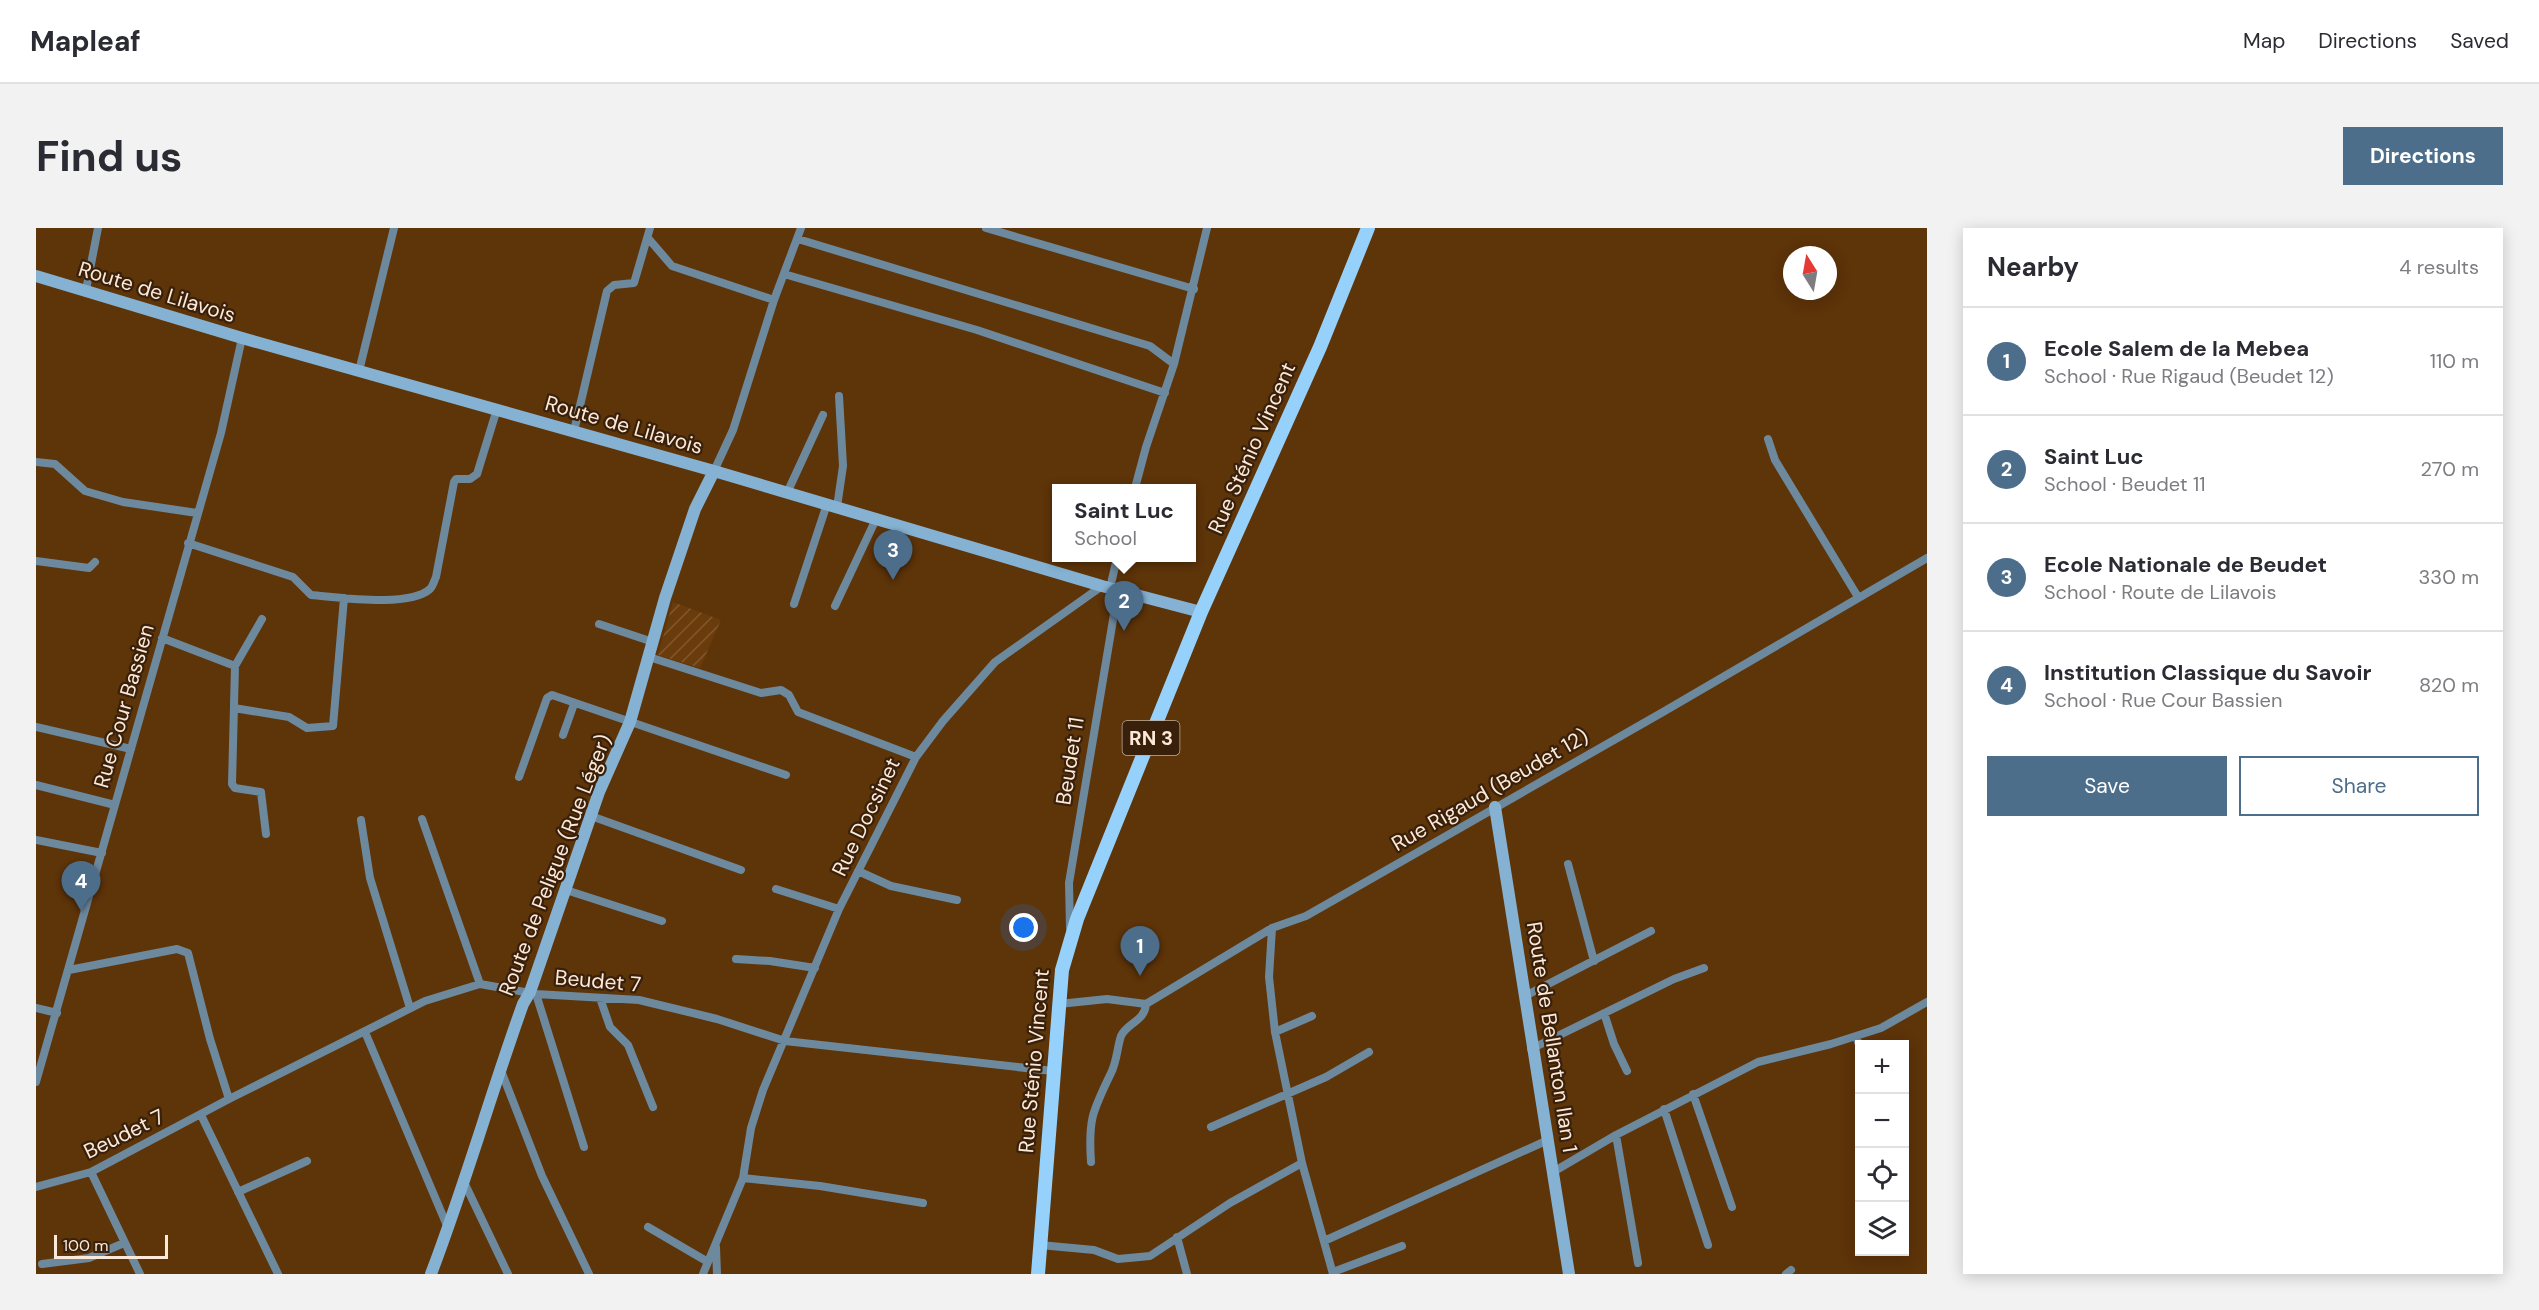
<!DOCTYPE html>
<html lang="en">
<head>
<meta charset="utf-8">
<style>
  body { margin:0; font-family:"DM Sans",sans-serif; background:#f2f2f3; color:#2b2b33 }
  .controls { position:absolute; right:18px; bottom:18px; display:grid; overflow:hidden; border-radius:0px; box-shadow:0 3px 15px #0003 }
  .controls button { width:54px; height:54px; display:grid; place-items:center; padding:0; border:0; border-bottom:2px solid #e1e1e2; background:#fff; color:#2b2b33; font:30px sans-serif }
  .compass { position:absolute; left:1747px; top:18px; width:54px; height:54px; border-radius:50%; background:#fff; box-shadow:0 3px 15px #0003; rotate:349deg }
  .scale { position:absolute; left:18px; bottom:15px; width:114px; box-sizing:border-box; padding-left:6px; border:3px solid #fde9d9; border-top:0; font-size:16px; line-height:21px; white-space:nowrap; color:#fde9d9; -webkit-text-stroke:4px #38200a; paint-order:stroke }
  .you { position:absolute; left:988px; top:700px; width:21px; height:21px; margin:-15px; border:4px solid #fff; border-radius:50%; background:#1a73e8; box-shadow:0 0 0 9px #1a73e833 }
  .badge { display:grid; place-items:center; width:39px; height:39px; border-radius:50%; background:#4c6e8b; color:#fff; font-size:20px; font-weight:700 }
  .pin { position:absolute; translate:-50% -50px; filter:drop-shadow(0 2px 3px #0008) }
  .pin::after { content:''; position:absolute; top:32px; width:21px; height:18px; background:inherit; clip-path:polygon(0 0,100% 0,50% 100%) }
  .popup { position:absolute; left:1016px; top:256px; width:144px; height:78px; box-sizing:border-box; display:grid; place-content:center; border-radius:0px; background:#fff; filter:drop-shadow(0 2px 4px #0005); font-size:20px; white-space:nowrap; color:#7c7c81 }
  .popup b { font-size:22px; color:#2b2b33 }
  .popup::after { content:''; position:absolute; left:50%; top:100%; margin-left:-12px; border:12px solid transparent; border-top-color:#fff }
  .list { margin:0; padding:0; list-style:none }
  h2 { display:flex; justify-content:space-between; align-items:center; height:78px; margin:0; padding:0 24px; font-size:26px }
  h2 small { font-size:20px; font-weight:400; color:#7c7c81 }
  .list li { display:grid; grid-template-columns:39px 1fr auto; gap:18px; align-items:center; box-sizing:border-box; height:108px; padding:0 24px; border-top:2px solid #e1e1e2 }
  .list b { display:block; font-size:22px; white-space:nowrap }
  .list p { margin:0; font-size:20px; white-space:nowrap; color:#7c7c81 }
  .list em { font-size:20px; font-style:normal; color:#7c7c81 }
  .actions { display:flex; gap:12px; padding:18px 24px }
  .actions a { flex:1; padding:14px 0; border:2px solid #4c6e8b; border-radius:0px; text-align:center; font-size:21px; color:#4c6e8b }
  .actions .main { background:#4c6e8b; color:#fff }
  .icon { flex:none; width:33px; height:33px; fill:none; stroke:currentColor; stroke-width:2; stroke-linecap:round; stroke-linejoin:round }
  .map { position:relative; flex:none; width:1891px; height:1046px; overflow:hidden; border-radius:0px }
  header { display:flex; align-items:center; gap:36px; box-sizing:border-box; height:84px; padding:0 30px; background:#fff; border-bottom:2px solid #e1e1e2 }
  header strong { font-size:28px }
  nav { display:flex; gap:33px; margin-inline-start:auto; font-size:21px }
  .intro { display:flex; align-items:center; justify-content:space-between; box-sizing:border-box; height:144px; padding:0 36px }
  h1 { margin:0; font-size:42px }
  .button { padding:15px 27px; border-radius:0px; background:#4c6e8b; color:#fff; font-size:21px; font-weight:700 }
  main { display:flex; gap:36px; padding:0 36px }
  aside { flex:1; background:#fff; border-radius:0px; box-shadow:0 3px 15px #0003 }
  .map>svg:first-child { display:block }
  .industrial { fill:url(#industrial-furrows) }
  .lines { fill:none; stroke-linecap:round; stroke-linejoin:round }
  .street { stroke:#6d899e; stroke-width:8 }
  .secondary { stroke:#85b2d3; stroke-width:12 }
  .primary { stroke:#96d1fc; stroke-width:14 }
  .labels { text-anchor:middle; stroke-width:4.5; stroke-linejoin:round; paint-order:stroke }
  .shield { fill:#38200a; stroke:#c2ad9b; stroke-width:1.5 }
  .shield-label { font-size:20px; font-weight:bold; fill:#fde9d9 }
  .street-label { font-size:21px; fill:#fde9d9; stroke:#38200a }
</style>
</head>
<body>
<header>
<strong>Mapleaf</strong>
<nav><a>Map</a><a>Directions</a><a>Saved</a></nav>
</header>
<div class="intro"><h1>Find us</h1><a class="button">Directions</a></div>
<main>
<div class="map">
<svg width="1891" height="1046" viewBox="0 0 1891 1046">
  <defs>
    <pattern id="industrial-furrows" width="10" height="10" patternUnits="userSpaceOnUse" patternTransform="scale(1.5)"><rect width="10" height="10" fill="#6b3c0b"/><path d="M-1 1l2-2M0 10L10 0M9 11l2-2" fill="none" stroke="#81582e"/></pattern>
  </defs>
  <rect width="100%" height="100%" fill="#5e3409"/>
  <path class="industrial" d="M637,374L685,392L664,440L622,427Z"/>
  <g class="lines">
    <path class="street" d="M950,0L1158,61
      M612,10L636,38L738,72
      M762,11L1114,118L1138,136
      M748,46L941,102L1129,165
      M50,62L62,0
      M323,143L358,0
      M538,203L571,63L578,57L598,55L614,0
      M1732,211L1739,232L1822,369
      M0,234L19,236L49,263L87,274L161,285
      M678,243L697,202L738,72L765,0
      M1099,260L1110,219L1138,136L1171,0
      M751,265L787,187
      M801,279L807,238L803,168
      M152,315L257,349L275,367C302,369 373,380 394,361C397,358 398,353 400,349L418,254L420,251H434L441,246L461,181
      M0,333L53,340L59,334
      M1074,360L1081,330
      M758,376L791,276
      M799,378L840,291
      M563,396L617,414
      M126,410L199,438L196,556L199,560L225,564L230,606
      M613,429L725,465L745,462L753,467L762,484L880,529
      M199,438L226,391
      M198,480L253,489L271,500L297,498L308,370
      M0,499L95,521
      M527,507L538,476
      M483,549L511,470L516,467L750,547
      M0,557L79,577
      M555,588L705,642
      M386,591L444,756
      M325,592L334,650L374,780
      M0,612L66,625
      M1532,636L1558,733
      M822,643L855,658L921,672
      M740,661L803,681
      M530,662L626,693
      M1034,700L1033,655L1082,362
      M1236,700L1233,749L1239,804L1266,935L1297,1046
      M700,731L734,733L779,740
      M33,742L141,721L152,725L174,811L193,871
      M500,766L548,919
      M1489,768L1615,703
      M564,770L574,799L592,817L617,879
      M1023,776L1071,771L1110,776L1236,700L1270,688L1627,484L1891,330
      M0,780L21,785
      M1568,785L1578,816L1591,843
      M329,804L412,1000
      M1239,804L1276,788
      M1820,808L1824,820
      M1495,821L1638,751L1668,740
      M464,840L506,948L553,1046
      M0,854L185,205L206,110
      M1657,866L1696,979
      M1628,881L1672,1017
      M165,887L242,1046
      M1175,899L1290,849L1333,824
      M1580,907L1602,1035
      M1055,934C1052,890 1057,883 1075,845C1081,833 1081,820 1085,808C1091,795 1109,793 1110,776
      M55,944L104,1046
      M1517,944L1580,907L1722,834L1795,816L1845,800L1891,774
      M707,950L784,958L887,975
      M427,952L472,1046
      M0,959L55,944L193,871L389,773L444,756L500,766L603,772L681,791L749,813L1017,843
      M202,964L271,933
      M612,999L672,1034
      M1141,1009L1151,1046
      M1288,1013L1512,912
      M1004,1017L1058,1022L1082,1031L1114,1028L1194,975L1266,935
      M680,1019L681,1046
      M6,1036L53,1030L88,1015
      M1297,1044L1366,1018
      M667,1046L707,950L715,900L727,862L803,681L880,529L907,493L959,434L1066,358
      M1750,1046L1755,1042"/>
    <path class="secondary" d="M0,48L206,110L678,243L1066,358L1165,384
      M1459,579L1533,1046
      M395,1046C429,957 455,865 487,776L494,764L563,564L594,494L629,370L659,281L678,243"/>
    <path class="primary" d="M1002,1046L1026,742L1041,691L1165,384L1284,119L1332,0"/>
  </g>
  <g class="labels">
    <rect class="shield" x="1086.5" y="493" width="57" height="34" rx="4.5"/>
    <g class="shield-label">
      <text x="1115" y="517">RN 3</text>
    </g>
    <g class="street-label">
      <text transform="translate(121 64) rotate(17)" y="7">Route de Lilavois</text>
      <text transform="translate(588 197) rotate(16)" y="7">Route de Lilavois</text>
      <text transform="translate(1216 220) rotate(-66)" y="7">Rue Sténio Vincent</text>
      <text transform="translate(88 478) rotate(-74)" y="7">Rue Cour Bassien</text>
      <text transform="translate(1034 533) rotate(-81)" y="7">Beudet 11</text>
      <text transform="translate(1454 562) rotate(-30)" y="7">Rue Rigaud (Beudet 12)</text>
      <text transform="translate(830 589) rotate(-64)" y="7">Rue Docsinet</text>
      <text transform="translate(519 637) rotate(-69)" y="7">Route de Peligue (Rue Léger)</text>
      <text transform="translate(562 753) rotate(5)" y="7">Beudet 7</text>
      <text transform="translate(1516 809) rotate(81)" y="7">Route de Bellanton Ilan 1</text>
      <text transform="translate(998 833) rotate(-85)" y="7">Rue Sténio Vincent</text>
      <text transform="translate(88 906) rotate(-26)" y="7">Beudet 7</text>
    </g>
  </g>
</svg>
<div class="controls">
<button>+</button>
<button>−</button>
<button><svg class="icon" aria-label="locate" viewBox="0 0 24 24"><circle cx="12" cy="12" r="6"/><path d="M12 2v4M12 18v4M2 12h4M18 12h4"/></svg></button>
<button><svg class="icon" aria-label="layers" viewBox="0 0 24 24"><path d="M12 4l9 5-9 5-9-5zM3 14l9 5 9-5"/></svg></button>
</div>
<svg class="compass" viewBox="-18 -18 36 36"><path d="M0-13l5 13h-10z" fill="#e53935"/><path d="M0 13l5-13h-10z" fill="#7c7c81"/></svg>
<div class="scale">100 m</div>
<div class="you"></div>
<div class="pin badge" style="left:1104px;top:748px">1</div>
<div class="pin badge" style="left:1088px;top:403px">2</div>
<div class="popup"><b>Saint Luc</b>School</div>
<div class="pin badge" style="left:857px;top:352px">3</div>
<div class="pin badge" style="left:45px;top:683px">4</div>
</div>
<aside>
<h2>Nearby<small>4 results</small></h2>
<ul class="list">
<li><span class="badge">1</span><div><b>Ecole Salem de la Mebea</b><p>School · Rue Rigaud (Beudet 12)</p></div><em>110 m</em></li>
<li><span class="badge">2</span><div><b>Saint Luc</b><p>School · Beudet 11</p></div><em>270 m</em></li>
<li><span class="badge">3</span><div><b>Ecole Nationale de Beudet</b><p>School · Route de Lilavois</p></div><em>330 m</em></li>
<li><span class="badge">4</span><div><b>Institution Classique du Savoir</b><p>School · Rue Cour Bassien</p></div><em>820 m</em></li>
</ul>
<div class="actions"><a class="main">Save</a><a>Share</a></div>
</aside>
</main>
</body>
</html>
